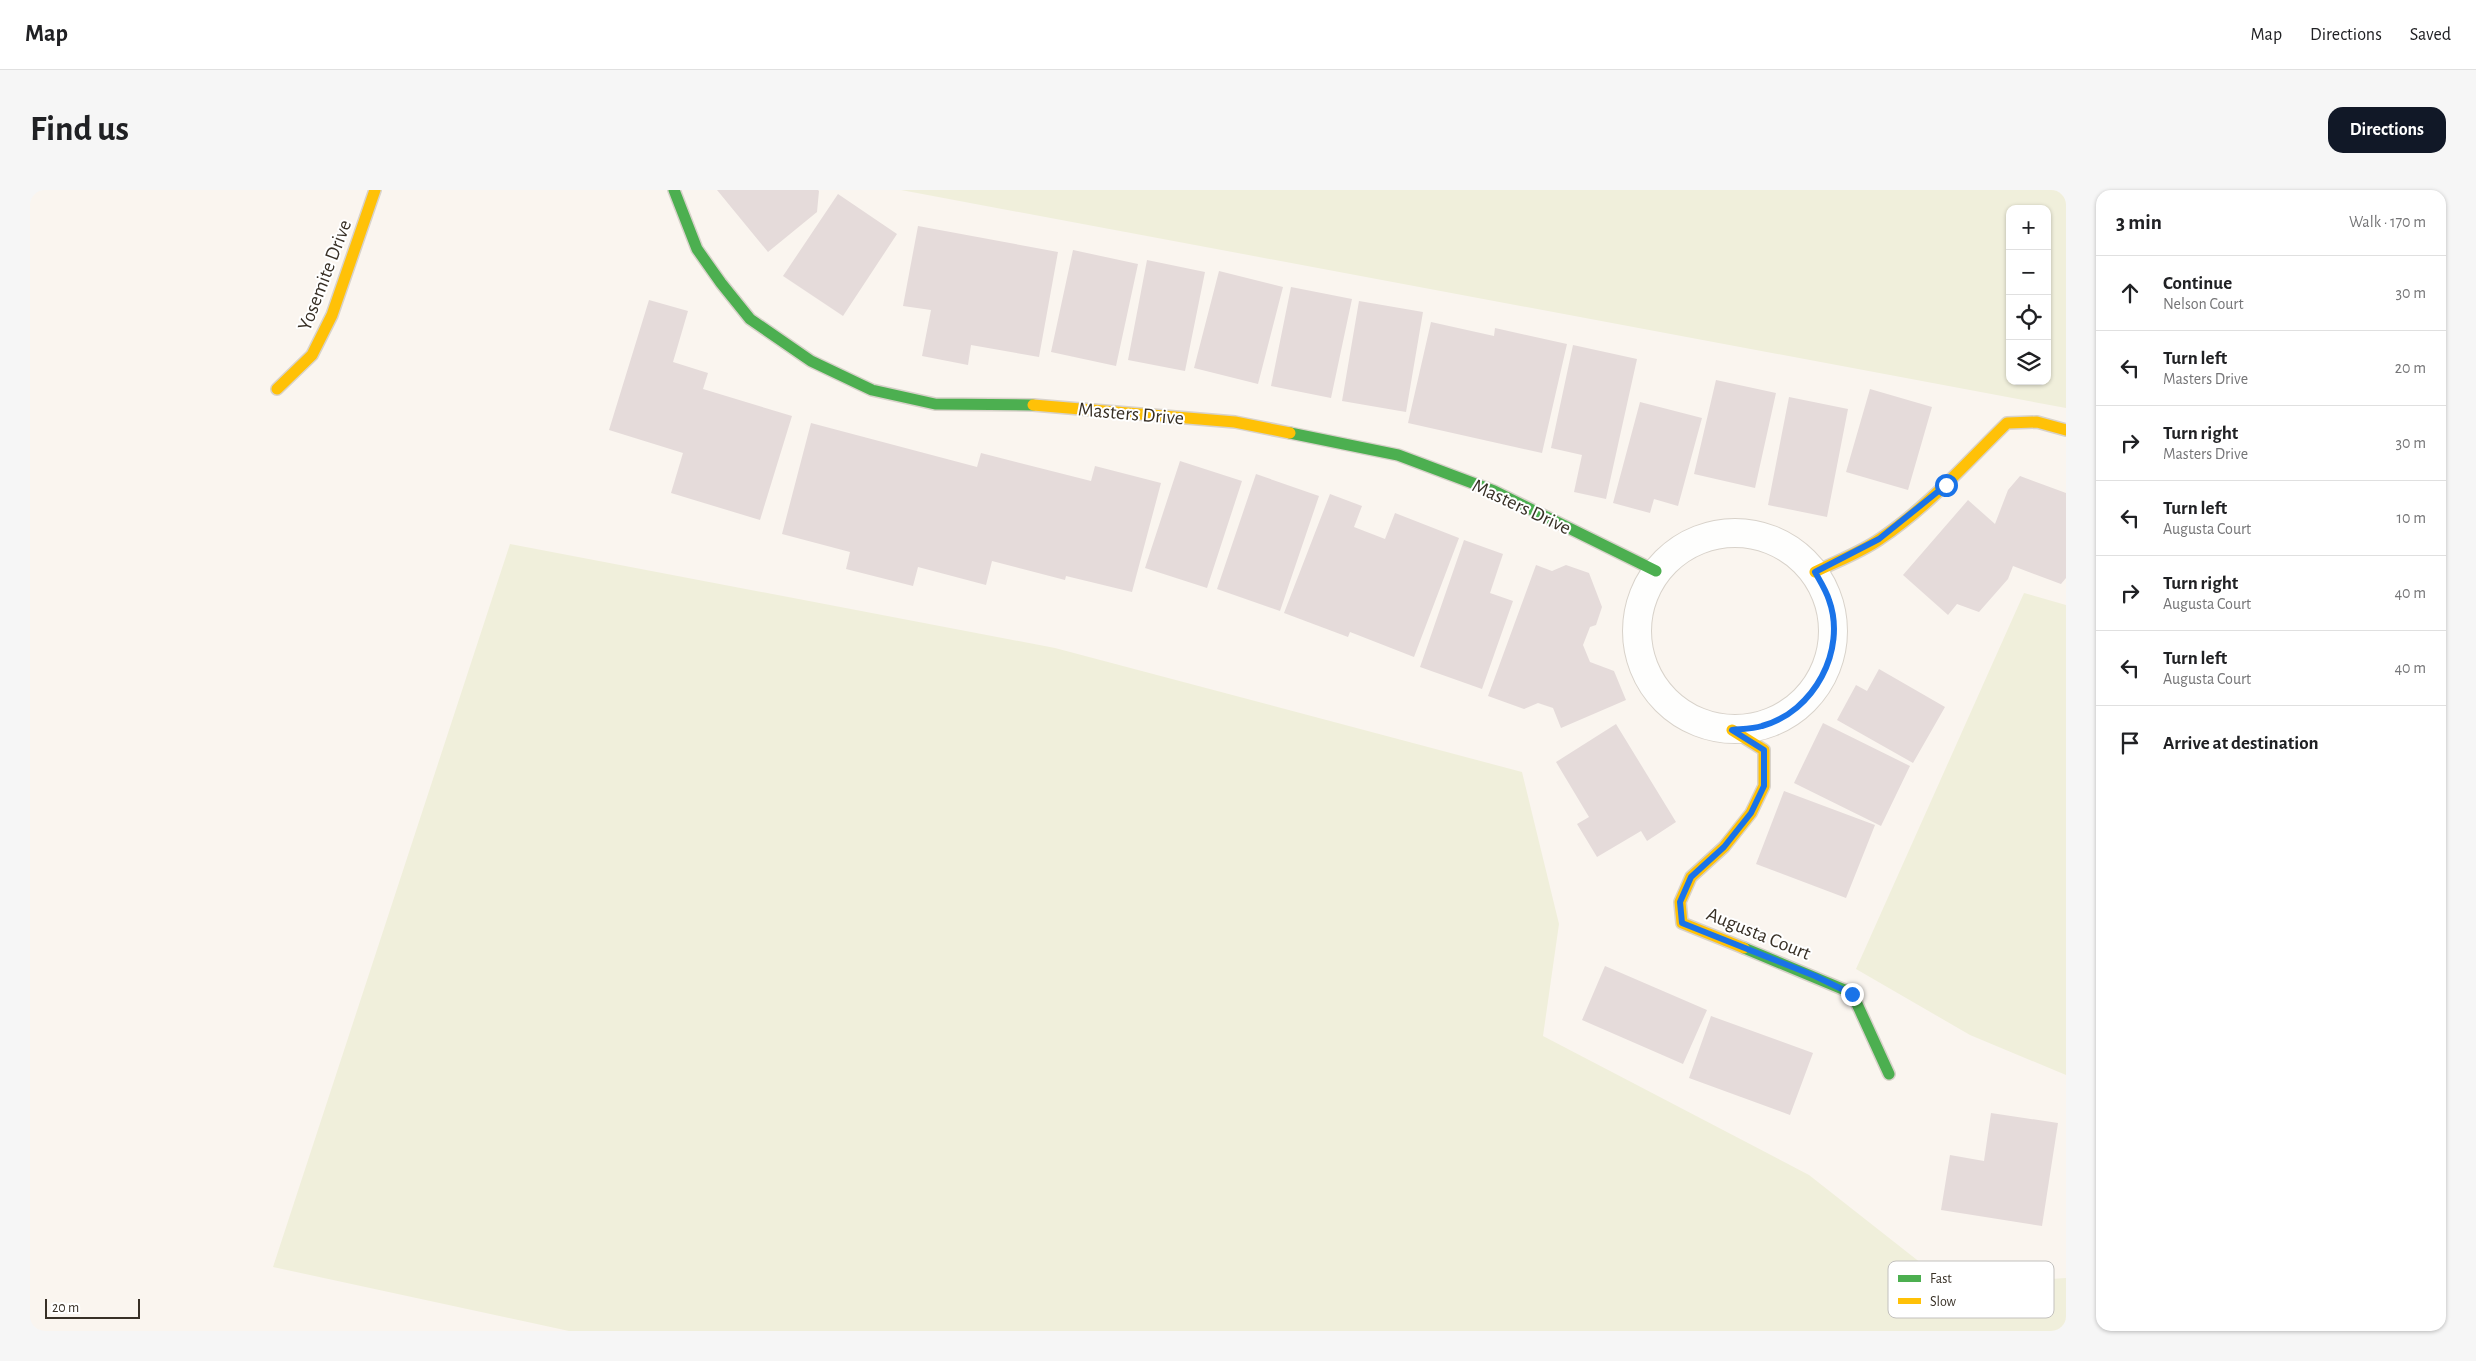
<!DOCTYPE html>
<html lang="en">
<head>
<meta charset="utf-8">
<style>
  body { margin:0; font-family:"Alegreya Sans",sans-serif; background:#f6f6f6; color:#202124 }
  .controls { position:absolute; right:15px; top:15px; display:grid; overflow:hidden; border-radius:10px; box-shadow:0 1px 4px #0004 }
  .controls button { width:45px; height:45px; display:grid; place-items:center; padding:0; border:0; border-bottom:1px solid #e0e0e0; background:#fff; color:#202124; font:25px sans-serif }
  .scale { position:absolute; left:15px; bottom:12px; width:95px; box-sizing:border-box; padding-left:5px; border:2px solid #383026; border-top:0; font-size:14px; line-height:18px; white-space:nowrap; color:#383026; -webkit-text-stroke:4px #fff; paint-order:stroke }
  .stop { position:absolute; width:15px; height:15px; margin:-11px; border:4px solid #1a73e8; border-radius:50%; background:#fff }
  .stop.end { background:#1a73e8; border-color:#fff; box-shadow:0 1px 5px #0008 }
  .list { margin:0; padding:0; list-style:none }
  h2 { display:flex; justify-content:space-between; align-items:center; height:65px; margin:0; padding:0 20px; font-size:21px }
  h2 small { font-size:16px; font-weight:400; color:#757577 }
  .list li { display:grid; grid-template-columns:32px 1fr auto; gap:15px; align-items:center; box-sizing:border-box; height:75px; padding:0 20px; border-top:1px solid #e0e0e0 }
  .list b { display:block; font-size:19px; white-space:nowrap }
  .list p { margin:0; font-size:16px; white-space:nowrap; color:#757577 }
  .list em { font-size:16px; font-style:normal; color:#757577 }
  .icon { flex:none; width:28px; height:28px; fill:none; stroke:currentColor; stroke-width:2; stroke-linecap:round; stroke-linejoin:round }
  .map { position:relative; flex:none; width:2036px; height:1141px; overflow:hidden; border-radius:15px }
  header { display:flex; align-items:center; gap:30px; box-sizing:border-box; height:70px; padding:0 25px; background:#fff; border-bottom:1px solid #e0e0e0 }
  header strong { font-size:24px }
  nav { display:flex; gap:28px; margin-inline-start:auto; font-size:18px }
  .intro { display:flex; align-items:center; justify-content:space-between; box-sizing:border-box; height:120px; padding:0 30px }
  h1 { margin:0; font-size:35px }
  .button { padding:12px 22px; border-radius:15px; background:#111827; color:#fff; font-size:18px; font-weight:700 }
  main { display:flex; gap:30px; padding:0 30px }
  aside { flex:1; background:#fff; border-radius:15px; box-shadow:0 1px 4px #0004 }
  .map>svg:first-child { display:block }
  .green { fill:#f0efdb; fill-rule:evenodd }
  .building { fill:#e5dbda }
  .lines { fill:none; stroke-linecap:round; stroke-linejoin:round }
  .street-casing { stroke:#d8d2ca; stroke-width:30 }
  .fast-casing { stroke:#d8d2ca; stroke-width:14 }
  .slow-casing { stroke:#d8d2ca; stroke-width:14 }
  .street { stroke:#fefefd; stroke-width:28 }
  .fast { stroke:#4caf50; stroke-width:11 }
  .slow { stroke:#ffc107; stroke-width:11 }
  .route { stroke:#1a73e8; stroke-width:6 }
  .labels { text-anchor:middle; stroke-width:4; stroke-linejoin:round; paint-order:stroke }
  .street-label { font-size:20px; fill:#383026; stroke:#fff }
  .key { fill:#fff; stroke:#c3c1be; stroke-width:1 }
  .key-label { font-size:14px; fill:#383026 }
</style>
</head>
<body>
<header>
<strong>Map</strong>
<nav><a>Map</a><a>Directions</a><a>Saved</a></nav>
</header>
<div class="intro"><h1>Find us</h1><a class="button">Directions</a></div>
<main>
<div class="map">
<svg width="2036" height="1141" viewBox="0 0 2036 1141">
  <rect width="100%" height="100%" fill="#faf5ef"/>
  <path class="green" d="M871,0H2036V218ZM1980,19H2017V191H1980Z
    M480,354L1025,458L1492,582L1529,734L1513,846L1779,985L1910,1088L1975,1092L2036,1088V1141H539L243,1077Z
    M1994,403L2036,415V885L1940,845L1826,779Z"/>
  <path class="building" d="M687,0H788L789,1L787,22L738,62Z
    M808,4L867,44L813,126L753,86Z
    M888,36L1028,62L1009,167L941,155L938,175L892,166L901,120L873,116Z
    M1043,60L1108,74L1086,176L1021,162Z
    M1117,70L1175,82L1155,181L1098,170Z
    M1189,81L1253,97L1228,194L1164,178Z
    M1261,97L1322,109L1301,208L1241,196Z
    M619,110L658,121L643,172L678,183L673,199L762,226L730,330L641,303L653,263L579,240Z
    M1329,111L1393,122L1376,222L1312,211Z
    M1401,132L1464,146L1465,138L1537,154L1512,263L1378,233Z
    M1543,155L1607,169L1576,309L1544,302L1552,265L1521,258Z
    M1686,190L1746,203L1725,298L1664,284Z
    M1840,199L1902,217L1878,300L1816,282Z
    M1759,207L1818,219L1797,327L1738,315Z
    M1610,212L1672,228L1648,316L1624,309L1620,323L1583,313Z
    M781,233L947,277L951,263L1061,291L1065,276L1131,293L1102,402L1036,386L1035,390L962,371L956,395L888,377L883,396L816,379L820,362L752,344Z
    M1150,271L1212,291L1177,398L1115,378Z
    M1226,284L1289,306L1250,421L1187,399Z
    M1990,286L2036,303V388L2031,394L1983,376L1978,389L1949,422L1927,414L1918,425L1873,385L1938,310L1965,334L1978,300Z
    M1300,304L1332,316L1324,337L1355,349L1365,323L1429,348L1384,467L1320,442L1318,447L1254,423Z
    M1434,350L1473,364L1460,403L1483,411L1452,499L1390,477Z
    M1506,375L1522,381L1536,375L1559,383L1572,417L1566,435L1560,437L1553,455L1560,472L1584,481L1596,510L1531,538L1523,518L1508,513L1494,519L1458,506Z
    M1849,479L1915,517L1883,573L1807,530L1826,495L1837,501Z
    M1793,533L1880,576L1851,636L1764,593Z
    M1586,534L1646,632L1617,651L1611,641L1567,667L1547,634L1559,627L1526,572Z
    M1754,601L1845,635L1816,708L1726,674Z
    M1575,776L1677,820L1653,874L1552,830Z
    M1681,826L1783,863L1760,925L1659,888Z
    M1961,923L2028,933L2012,1036L1911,1020L1920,965L1954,971Z"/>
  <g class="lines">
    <defs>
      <path id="street" d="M1607 441a98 98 0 1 1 196 0a98 98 0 1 1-196 0Z"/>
      <path id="fast" d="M644,0L667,59L691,93L720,129L781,171L842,200L905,214L1003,215
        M1260,243L1368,265L1464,301L1626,381
        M1714,758L1822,803L1859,884"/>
      <path id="slow" d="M247,199L282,165L302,125L345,0
        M1003,215L1205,232L1260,243
        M1785,382C1807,371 1830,363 1850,349C1898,317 1936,273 1977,233L2007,232L2036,240
        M1702,540L1734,560V596L1721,623L1694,657L1661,687L1650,712L1652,733L1714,758"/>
    </defs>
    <use href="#street" class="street-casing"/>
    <use href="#fast" class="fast-casing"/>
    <use href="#slow" class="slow-casing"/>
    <use href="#street" class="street"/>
    <use href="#fast" class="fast"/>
    <use href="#slow" class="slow"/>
  </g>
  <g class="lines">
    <path class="route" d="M1822,804L1785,786L1652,733L1650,712L1661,687L1694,657L1721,623L1734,596V560L1702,540C1712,539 1723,539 1732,536C1784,522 1817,460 1799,410C1796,400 1790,391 1785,382L1849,349L1916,295"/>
  </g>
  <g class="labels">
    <g class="street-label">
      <text transform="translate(294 85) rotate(-69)" y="7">Yosemite Drive</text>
      <text transform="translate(1101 223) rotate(5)" y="7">Masters Drive</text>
      <text transform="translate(1492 316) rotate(25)" y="7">Masters Drive</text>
      <text transform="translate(1729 743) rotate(22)" y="7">Augusta Court</text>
    </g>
  </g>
  <rect x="1858" y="1071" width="166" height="57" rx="8" class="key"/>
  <rect x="1868" y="1085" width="23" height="7" fill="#4caf50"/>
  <rect x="1868" y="1108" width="23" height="6" fill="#ffc107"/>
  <g class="key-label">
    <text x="1900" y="1093">Fast</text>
    <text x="1900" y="1116">Slow</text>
  </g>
</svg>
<div class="controls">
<button>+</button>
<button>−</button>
<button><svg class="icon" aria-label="locate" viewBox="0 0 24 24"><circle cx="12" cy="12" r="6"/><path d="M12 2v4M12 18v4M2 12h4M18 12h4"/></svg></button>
<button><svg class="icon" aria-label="layers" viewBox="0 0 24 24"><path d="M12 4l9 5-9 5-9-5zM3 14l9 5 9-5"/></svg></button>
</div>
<div class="scale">20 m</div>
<div class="stop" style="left:1916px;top:295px"></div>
<div class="stop end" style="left:1822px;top:804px"></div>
</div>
<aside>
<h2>3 min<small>Walk · 170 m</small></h2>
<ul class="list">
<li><svg class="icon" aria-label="ahead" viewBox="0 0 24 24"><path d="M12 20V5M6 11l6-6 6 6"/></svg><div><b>Continue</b><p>Nelson Court</p></div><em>30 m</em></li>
<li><svg class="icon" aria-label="left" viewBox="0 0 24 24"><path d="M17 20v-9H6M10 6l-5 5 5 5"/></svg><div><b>Turn left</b><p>Masters Drive</p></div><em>20 m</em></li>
<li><svg class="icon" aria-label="right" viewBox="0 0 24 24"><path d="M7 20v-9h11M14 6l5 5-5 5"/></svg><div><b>Turn right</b><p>Masters Drive</p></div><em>30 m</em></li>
<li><svg class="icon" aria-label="left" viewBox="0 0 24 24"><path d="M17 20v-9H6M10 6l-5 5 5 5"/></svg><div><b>Turn left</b><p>Augusta Court</p></div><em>10 m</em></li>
<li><svg class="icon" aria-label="right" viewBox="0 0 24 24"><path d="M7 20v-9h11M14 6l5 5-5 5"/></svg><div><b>Turn right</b><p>Augusta Court</p></div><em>40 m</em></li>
<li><svg class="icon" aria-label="left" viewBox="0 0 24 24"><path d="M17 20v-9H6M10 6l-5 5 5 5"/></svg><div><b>Turn left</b><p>Augusta Court</p></div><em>40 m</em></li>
<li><svg class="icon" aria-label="arrive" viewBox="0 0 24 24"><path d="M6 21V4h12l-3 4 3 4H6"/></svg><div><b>Arrive at destination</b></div></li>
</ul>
</aside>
</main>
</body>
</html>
